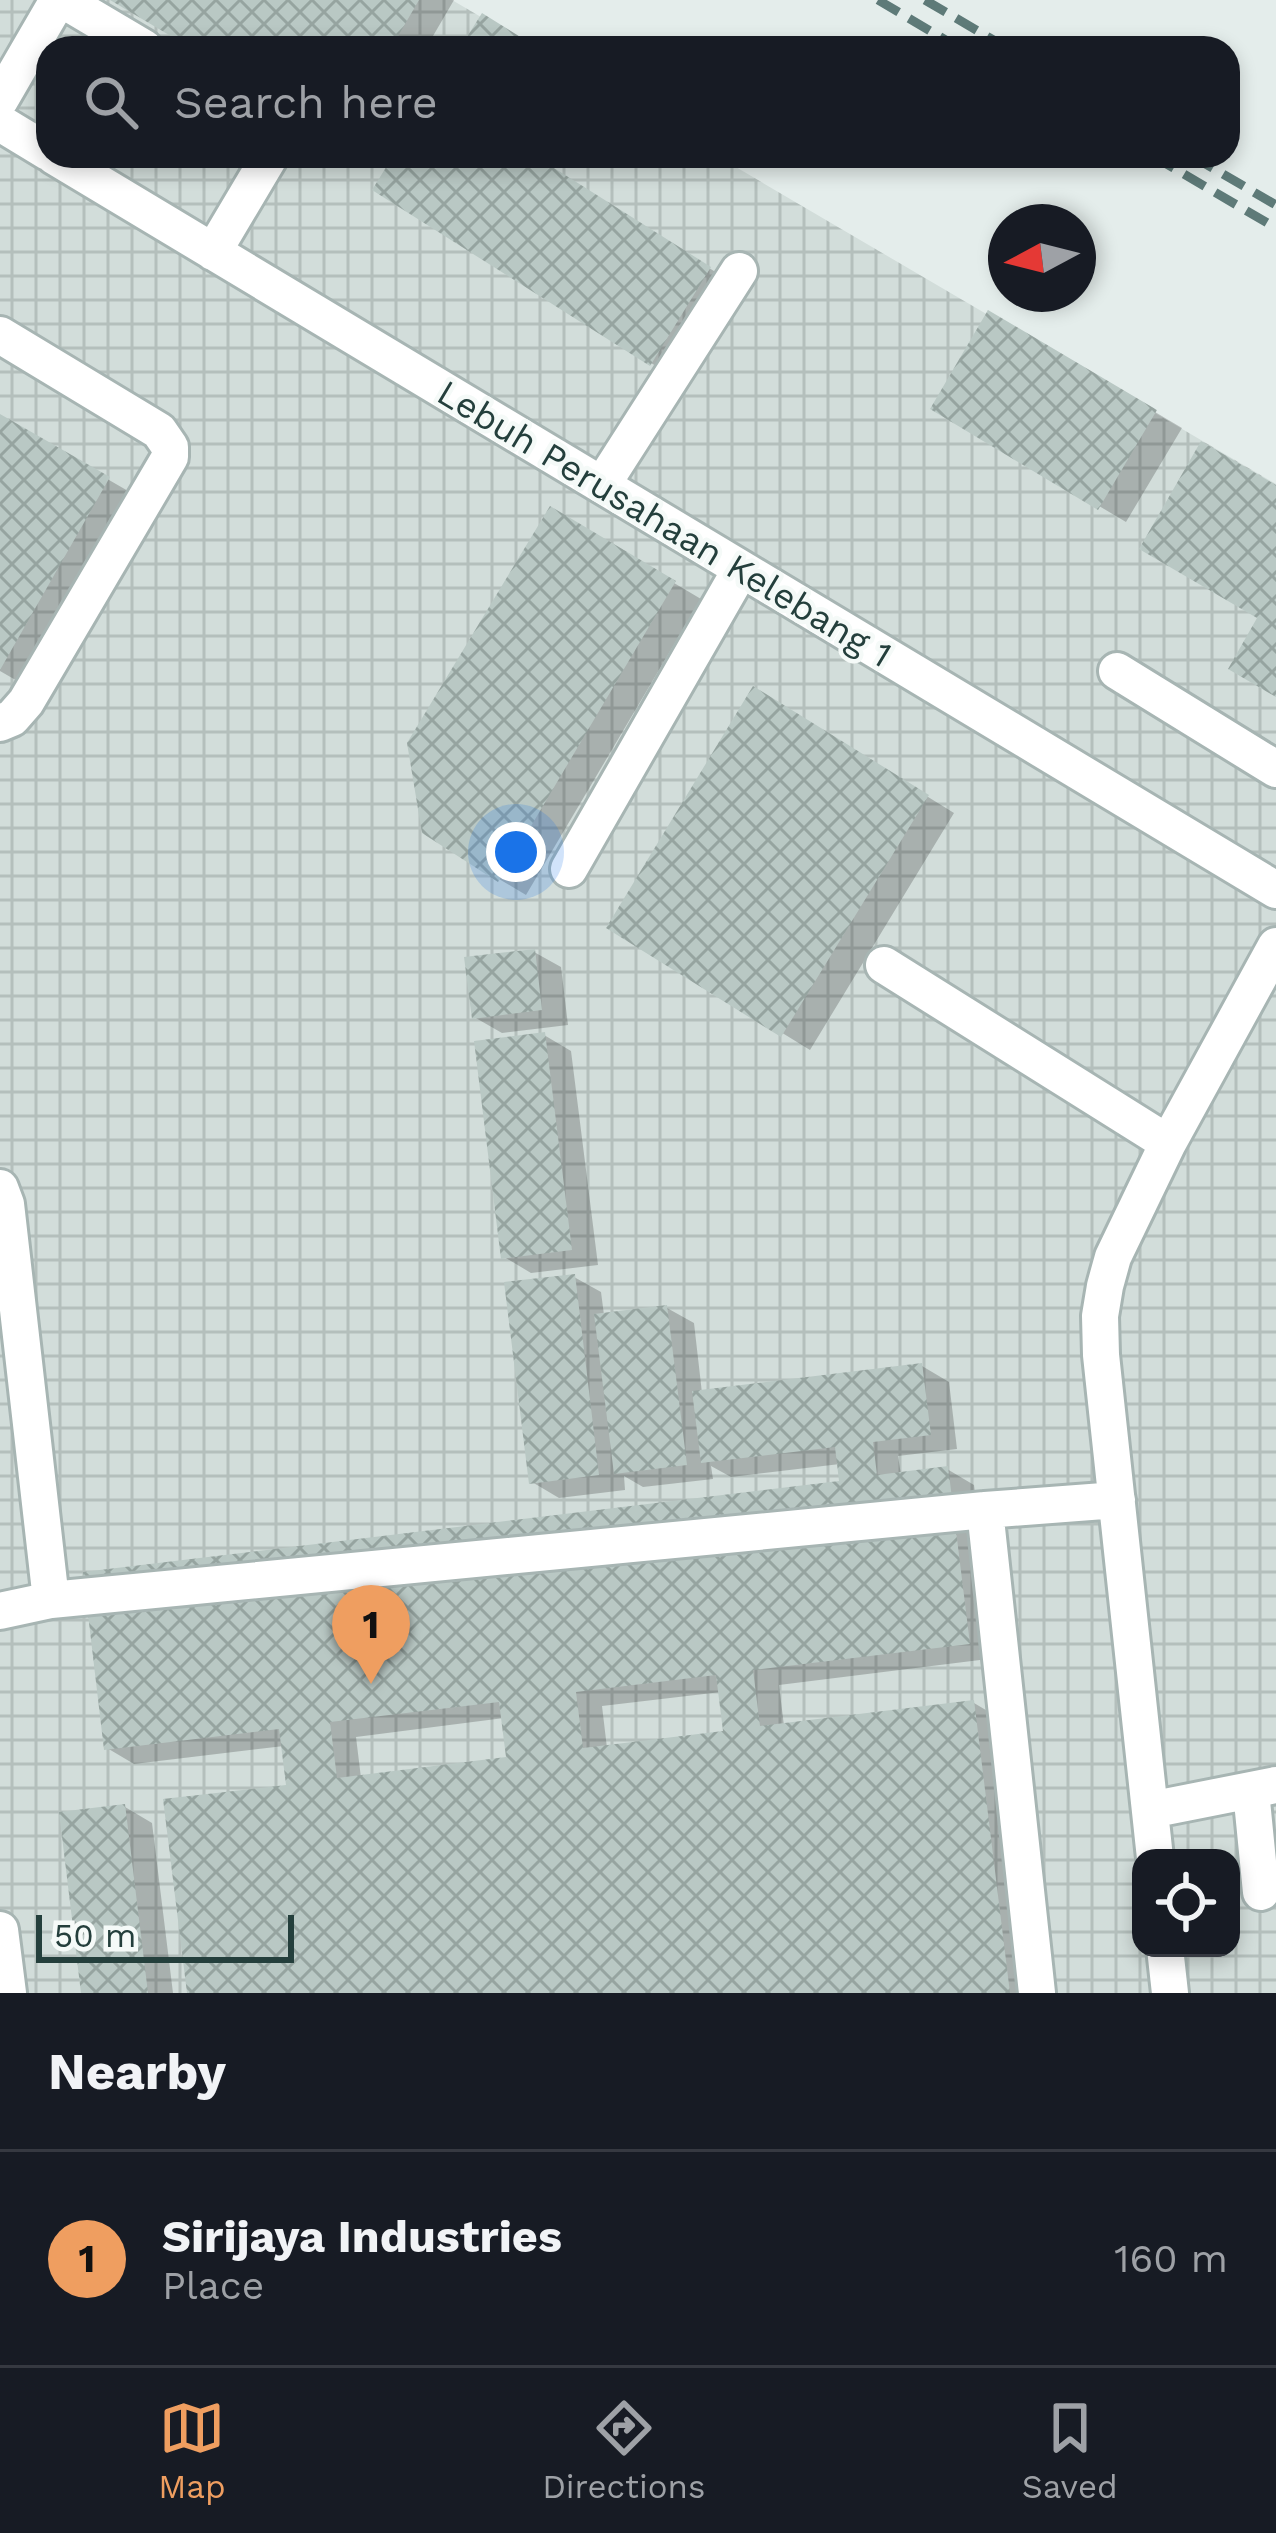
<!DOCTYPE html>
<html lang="en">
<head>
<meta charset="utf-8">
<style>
  body { margin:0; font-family:"Work Sans",sans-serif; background:#20242c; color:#f1f3f6 }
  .controls { position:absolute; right:36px; bottom:36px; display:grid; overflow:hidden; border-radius:24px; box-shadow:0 6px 18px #0003 }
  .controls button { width:108px; height:108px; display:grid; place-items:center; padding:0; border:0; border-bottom:3px solid #363941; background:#171b24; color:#f1f3f6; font:60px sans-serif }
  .compass { position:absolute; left:988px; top:204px; width:108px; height:108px; border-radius:50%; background:#171b24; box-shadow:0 6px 18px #0003; rotate:263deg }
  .scale { position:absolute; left:36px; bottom:30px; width:258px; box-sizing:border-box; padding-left:12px; border:6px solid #243f3c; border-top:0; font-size:33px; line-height:42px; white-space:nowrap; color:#243f3c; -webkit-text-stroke:9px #f5faf8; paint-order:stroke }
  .you { position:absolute; left:516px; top:852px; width:42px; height:42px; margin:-30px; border:9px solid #fff; border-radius:50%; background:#1a73e8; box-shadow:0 0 0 18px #1a73e833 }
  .badge { display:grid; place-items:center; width:78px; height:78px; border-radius:50%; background:#ef9e60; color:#111; font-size:39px; font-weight:700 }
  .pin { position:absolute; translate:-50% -99px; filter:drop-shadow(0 3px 6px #0008) }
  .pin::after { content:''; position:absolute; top:63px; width:42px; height:36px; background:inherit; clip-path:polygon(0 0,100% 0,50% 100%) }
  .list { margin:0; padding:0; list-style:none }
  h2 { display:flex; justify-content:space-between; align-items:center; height:156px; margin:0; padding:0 48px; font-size:51px }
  h2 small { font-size:39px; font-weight:400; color:#9ea1a6 }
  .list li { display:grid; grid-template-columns:78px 1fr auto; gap:36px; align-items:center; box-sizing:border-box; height:216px; padding:0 48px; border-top:3px solid #363941 }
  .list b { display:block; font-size:45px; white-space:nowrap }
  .list p { margin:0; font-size:39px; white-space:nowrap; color:#9ea1a6 }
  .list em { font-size:39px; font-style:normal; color:#9ea1a6 }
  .icon { flex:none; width:66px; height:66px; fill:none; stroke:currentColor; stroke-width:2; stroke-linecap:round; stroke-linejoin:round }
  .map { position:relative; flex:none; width:1276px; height:1993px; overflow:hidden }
  .search { position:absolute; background:#171b24; box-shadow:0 6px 18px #0003; left:36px; right:36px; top:36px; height:132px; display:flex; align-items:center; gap:30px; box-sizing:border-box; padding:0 42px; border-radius:36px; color:#9ea1a6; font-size:45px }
  .sheet { height:372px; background:#171b24 }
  nav { display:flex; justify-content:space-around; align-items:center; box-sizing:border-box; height:168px; border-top:3px solid #363941; background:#171b24; font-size:33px; color:#9ea1a6 }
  nav a { display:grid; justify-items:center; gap:6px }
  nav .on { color:#ef9e60 }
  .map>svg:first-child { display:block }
  .industrial { fill:url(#industrial-grid); fill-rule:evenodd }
  .shadow { fill:#0003; fill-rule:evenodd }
  .building { fill:url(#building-cross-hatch); fill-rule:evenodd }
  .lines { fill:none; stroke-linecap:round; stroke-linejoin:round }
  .minor-casing { stroke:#a7b5b3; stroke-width:42 }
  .minor { stroke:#fff; stroke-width:36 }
  .rail { stroke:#5e7a78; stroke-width:9; stroke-dasharray:24 12; stroke-linecap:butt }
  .labels { text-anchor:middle; stroke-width:9; stroke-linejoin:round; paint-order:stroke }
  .street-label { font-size:36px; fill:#243f3c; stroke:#f5faf8 }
</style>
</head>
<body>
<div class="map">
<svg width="1276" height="1993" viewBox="0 0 1276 1993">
  <defs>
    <pattern id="industrial-grid" width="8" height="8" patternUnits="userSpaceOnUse" patternTransform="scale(3)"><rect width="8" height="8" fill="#d2ddda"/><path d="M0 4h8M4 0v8" fill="none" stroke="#b4bfbc"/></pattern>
    <pattern id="building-cross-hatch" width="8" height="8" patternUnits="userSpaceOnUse" patternTransform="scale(3)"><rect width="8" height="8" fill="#b9c8c4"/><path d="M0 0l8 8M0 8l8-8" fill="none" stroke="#96a4a0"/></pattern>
  </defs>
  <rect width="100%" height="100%" fill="#e4edeb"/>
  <path class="industrial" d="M0,0H452L534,48H48V156H717L1276,484V1993H0ZM1141,1858H1231V1948H1141Z"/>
  <path class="shadow" d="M116,0H454L426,48H197Z
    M396,156H532L736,285L678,379L651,363Z
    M990,314L1182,428L1126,522L934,408Z
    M0,417L135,495L26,686L0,671Z
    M551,510L701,599L526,895L499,879Z
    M781,706L954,813L810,1050L610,927Z
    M534,952L561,967L568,1025L502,1033L474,1017Z
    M544,1035L571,1051L598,1265L531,1273L504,1257Z
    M574,1277L601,1292L604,1315L667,1308L694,1323L702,1393L922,1366L949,1382L957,1449L898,1456L901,1475L947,1469L974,1485L996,1658L779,1685L784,1726L974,1703L1001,1719L1034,1993H190L289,1787L284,1746L134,1764L107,1748L843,1483L840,1464L731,1477L711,1466L713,1479L643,1487L624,1476L625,1490L559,1498L532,1482ZM721,1692L727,1734L607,1748L602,1706ZM504,1718L509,1760L361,1778L356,1737Z
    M125,1807L152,1823L173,1993H84Z"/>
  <path class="building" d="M110,0H419L391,48H191Z
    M482,13L538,48H460Z
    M393,156H535L711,267L650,366L372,190Z
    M988,310L1157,410L1098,510L930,409Z
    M0,414L110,477L0,670Z
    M1201,441L1276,485V697L1228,669L1257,618L1139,549Z
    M550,506L676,581L498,882L422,833L407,743Z
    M753,686L929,795L781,1037L606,928Z
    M535,949L542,1010L472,1019L464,957Z
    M545,1032L572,1250L501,1259L474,1041Z
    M575,1274L599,1475L529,1484L504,1282Z
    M667,1305L687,1465L614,1474L594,1314Z
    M922,1363L931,1435L873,1442L877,1475L948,1466L970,1644L753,1670L760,1726L974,1700L1010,1993H187L163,1799L286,1785L279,1729L104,1750L83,1572L839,1481L835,1447L701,1463L692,1391ZM716,1675L723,1731L583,1748L576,1692ZM499,1702L506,1757L337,1778L330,1722Z
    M125,1804L148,1993H81L59,1812Z"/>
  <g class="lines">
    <defs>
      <path id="minor" d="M63,0L144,48
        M0,100L58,0
        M0,123L48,152
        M54,156L1276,890
        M213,252L270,156
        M0,335L159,431L170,447V457L26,702L12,718L0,723
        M602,485L739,271
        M1117,671L1276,769
        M569,869L741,569
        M884,965L1168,1143
        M0,1188L6,1204L51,1600L0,1611
        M51,1600L985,1510
        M1251,1791L1261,1892
        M1150,1810L1276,1785
        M1155,1858L1101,1355L1100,1316L1105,1286L1113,1257L1168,1143L1276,946
        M0,1930L8,1993
        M1165,1948L1170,1993
        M1037,1993L985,1510L1117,1500"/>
    </defs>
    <use href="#minor" class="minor-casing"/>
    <use href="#minor" class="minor"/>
    <path class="rail" d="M878,0L959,48
      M925,0L1007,48
      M1153,156L1276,228
      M1192,156L1276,205"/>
  </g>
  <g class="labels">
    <g class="street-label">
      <text transform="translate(665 523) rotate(31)" y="13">Lebuh Perusahaan Kelebang 1</text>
    </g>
  </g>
</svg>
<div class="controls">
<button><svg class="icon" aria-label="locate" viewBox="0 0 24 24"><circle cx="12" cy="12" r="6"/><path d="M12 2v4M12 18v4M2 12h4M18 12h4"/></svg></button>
</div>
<svg class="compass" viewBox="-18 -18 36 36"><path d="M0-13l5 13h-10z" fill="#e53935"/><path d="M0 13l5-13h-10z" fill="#9ea1a6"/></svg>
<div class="scale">50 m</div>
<div class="you"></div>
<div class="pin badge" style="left:371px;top:1684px">1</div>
<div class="search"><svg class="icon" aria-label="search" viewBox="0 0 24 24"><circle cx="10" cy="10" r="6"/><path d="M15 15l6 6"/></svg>Search here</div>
</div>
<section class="sheet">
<h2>Nearby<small></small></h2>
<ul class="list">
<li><span class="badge">1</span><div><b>Sirijaya Industries</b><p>Place</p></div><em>160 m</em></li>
</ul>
</section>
<nav>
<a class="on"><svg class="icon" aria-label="map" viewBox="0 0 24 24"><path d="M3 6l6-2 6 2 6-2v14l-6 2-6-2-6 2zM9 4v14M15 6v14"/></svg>Map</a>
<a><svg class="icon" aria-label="directions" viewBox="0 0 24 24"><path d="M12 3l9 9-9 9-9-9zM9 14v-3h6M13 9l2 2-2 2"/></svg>Directions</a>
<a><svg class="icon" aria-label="saved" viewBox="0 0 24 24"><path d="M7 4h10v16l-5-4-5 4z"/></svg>Saved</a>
</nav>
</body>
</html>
